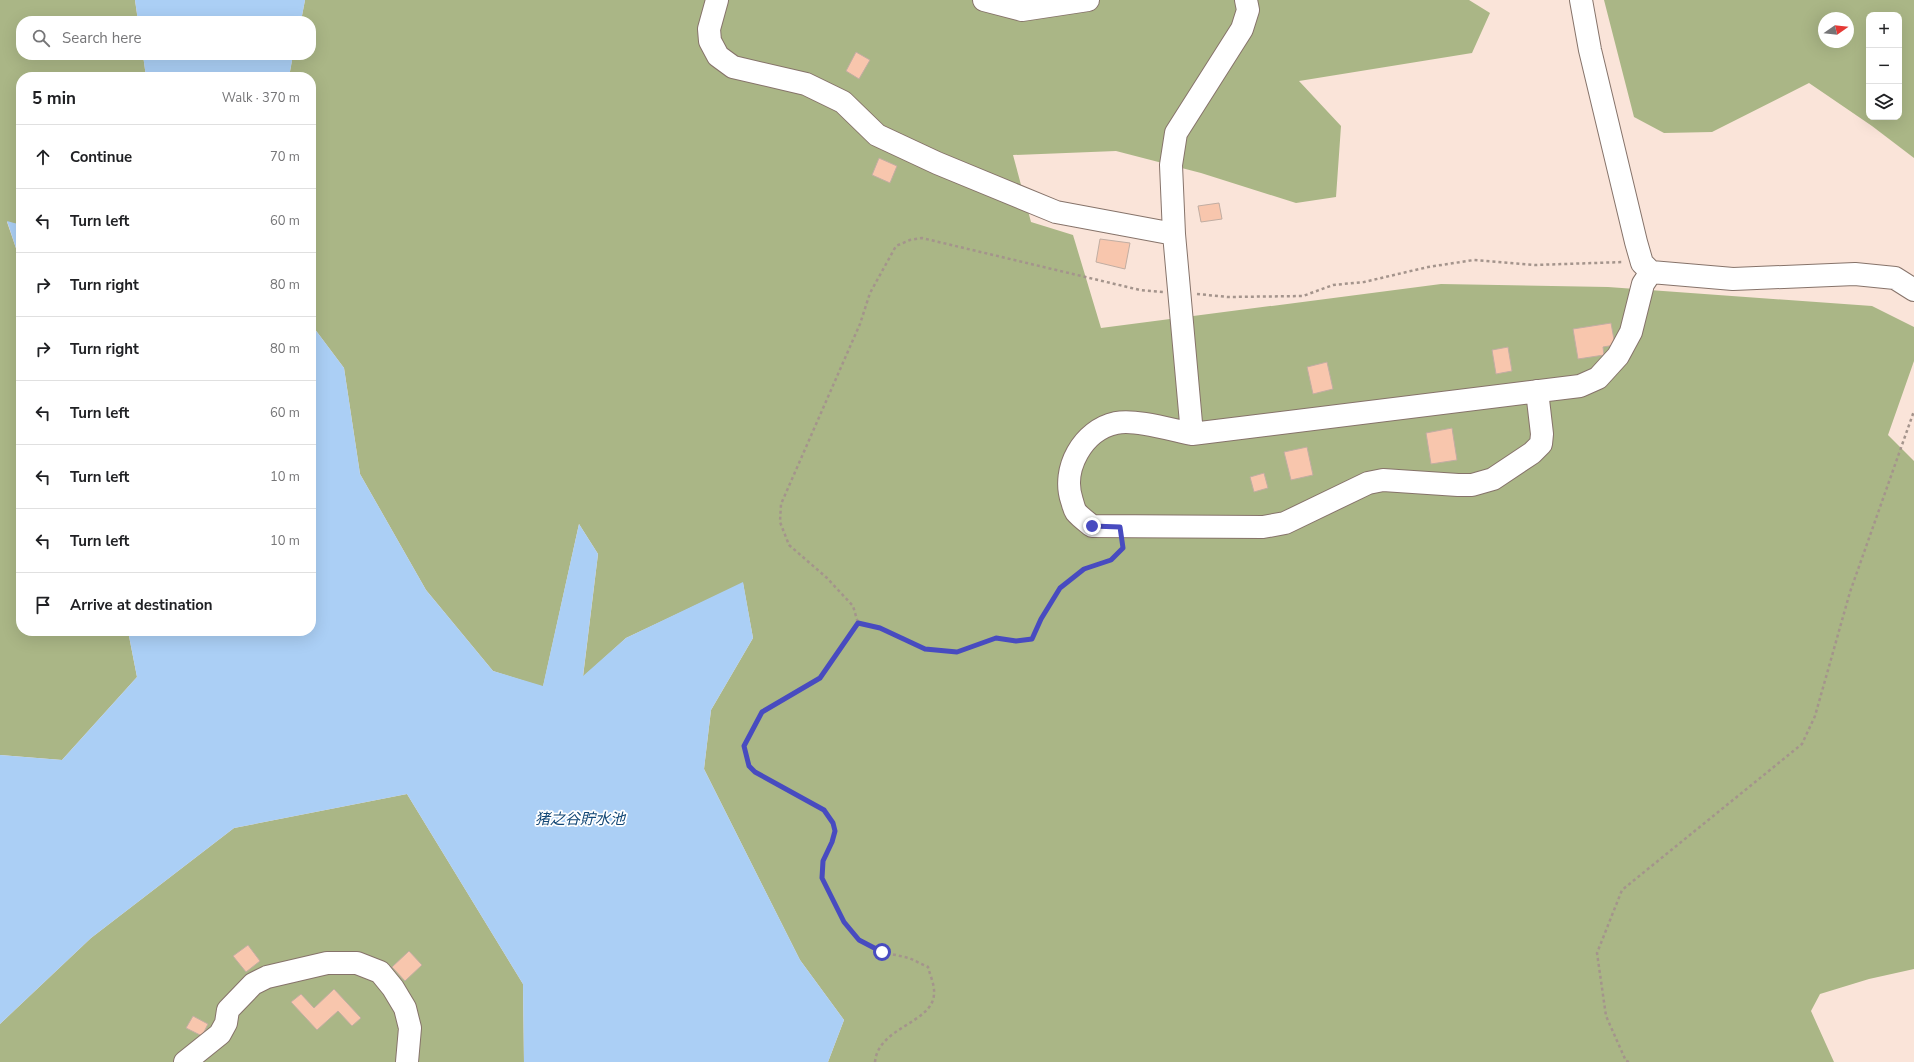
<!DOCTYPE html>
<html lang="en">
<head>
<meta charset="utf-8">
<style>
  body { margin:0; font-family:"Nunito Sans","Noto Sans JP",sans-serif; background:#f2f2f2; color:#202124 }
  .controls { position:absolute; right:12px; top:12px; display:grid; overflow:hidden; border-radius:8px; box-shadow:0 4px 16px #0002 }
  .controls button { width:36px; height:36px; display:grid; place-items:center; padding:0; border:0; border-bottom:1px solid #e0e0e0; background:#fff; color:#202124; font:20px sans-serif }
  .compass { position:absolute; left:1818px; top:12px; width:36px; height:36px; border-radius:50%; background:#fff; box-shadow:0 4px 16px #0002; rotate:76deg }
  .stop { position:absolute; width:12px; height:12px; margin:-9px; border:3px solid #484bc0; border-radius:50%; background:#fff }
  .stop.end { background:#484bc0; border-color:#fff; box-shadow:0 1px 4px #0008 }
  .list { margin:0; padding:0; list-style:none }
  h2 { display:flex; justify-content:space-between; align-items:center; height:52px; margin:0; padding:0 16px; font-size:17px }
  h2 small { font-size:13px; font-weight:400; color:#757577 }
  .list li { display:grid; grid-template-columns:26px 1fr auto; gap:12px; align-items:center; box-sizing:border-box; height:64px; padding:0 16px; border-top:1px solid #e0e0e0 }
  .list b { display:block; font-size:15px; white-space:nowrap }
  .list em { font-size:13px; font-style:normal; color:#757577 }
  .icon { flex:none; width:22px; height:22px; fill:none; stroke:currentColor; stroke-width:2; stroke-linecap:round; stroke-linejoin:round }
  .map { position:relative; flex:none; width:1914px; height:1062px; overflow:hidden }
  .search { position:absolute; background:#fff; box-shadow:0 4px 16px #0002; left:16px; top:16px; width:300px; height:44px; display:flex; align-items:center; gap:10px; box-sizing:border-box; padding:0 14px; border-radius:16px; color:#757577; font-size:15px }
  .panel { position:absolute; background:#fff; box-shadow:0 4px 16px #0002; left:16px; top:72px; width:300px; height:564px; border-radius:16px }
  .map>svg:first-child { display:block }
  .forest { fill:#aab686; fill-rule:evenodd }
  .water { fill:#abcff5 }
  .building { fill:#f8c6ad; stroke:#c1ada2 }
  .lines { fill:none; stroke-linecap:round; stroke-linejoin:round }
  .minor-casing { stroke:#86736a; stroke-width:24 }
  .path { stroke:#a4948c; stroke-width:2.5; stroke-dasharray:3 3; stroke-linecap:butt }
  .minor { stroke:#fff; stroke-width:22 }
  .route { stroke:#484bc0; stroke-width:5 }
  .labels { text-anchor:middle; stroke-width:3.5; stroke-linejoin:round; paint-order:stroke }
  .water-label { font-size:15px; font-style:italic; fill:#124776; stroke:#fff }
</style>
</head>
<body>
<div class="map">
<svg width="1914" height="1062" viewBox="0 0 1914 1062">
  <rect width="100%" height="100%" fill="#fae4d9"/>
  <path class="forest" d="M0,0H135L138,21H21V55H143L146,77H21V225L7,222L21,263V631H128L137,677L62,760L0,755Z
    M305,0H1469L1490,13L1472,53L1299,81L1341,126L1336,197L1296,203L1201,173L1116,151L1013,155L1031,222L1073,235L1101,328L1441,284L1608,287L1872,306L1914,327V361L1888,435L1914,461V969L1869,979L1820,994L1811,1011L1834,1062H828L844,1020L800,960L704,769L711,710L753,638L743,583L626,638L583,677L598,554L579,524L543,687L493,671L426,590L360,474L344,368L311,324V77H289L293,55H311V21H301Z
    M1604,0H1914V158L1872,126L1809,83L1712,132L1664,133L1634,117ZM1869,15H1899V117H1869ZM1824,18H1848V42H1824Z
    M407,794L523,984L524,1062H0V1024L91,938L234,828Z"/>
  <path class="water" d="M135,0H305L301,21H138Z
    M143,55H293L289,77H146Z
    M7,221L21,225V263Z
    M311,324L344,368L360,474L426,590L493,671L543,686L579,524L598,554L583,676L626,638L743,582L753,638L711,710L704,769L800,960L844,1020L828,1062H524L523,984L407,794L234,828L91,938L0,1024V755L62,760L137,677L128,631H311Z"/>
  <path class="building" d="M856,52L870,60L859,79L846,71Z
    M879,158L897,166L890,183L872,175Z
    M1219,203L1222,219L1201,222L1198,206Z
    M1100,239L1130,243L1125,269L1096,262Z
    M1611,323L1615,345L1603,347L1604,355L1578,359L1573,329Z
    M1508,347L1512,371L1496,374L1492,350Z
    M1327,362L1333,389L1313,394L1307,367Z
    M1452,428L1457,460L1431,464L1426,433Z
    M1307,447L1313,475L1291,480L1284,452Z
    M1264,473L1268,488L1254,492L1250,477Z
    M248,945L260,961L246,972L233,956Z
    M409,951L422,965L405,981L392,967Z
    M334,989L361,1018L352,1026L338,1011L317,1030L291,1002L301,994L314,1008Z
    M193,1016L208,1024L202,1036L186,1028Z"/>
  <g class="lines">
    <defs>
      <path id="minor" d="M717,0L709,29L710,41L718,56L733,67L806,84L843,102L877,135L937,163L1056,212L1174,234
        M984,0L1022,10L1088,0
        M1581,0L1590,50L1636,242L1642,263L1651,272L1733,279L1855,274L1895,278L1914,290
        M1537,391L1542,434L1541,444L1532,453L1493,479L1472,485H1458L1383,480L1368,483L1285,523L1263,527L1092,526C1087,522 1080,517 1076,512C1074,509 1073,504 1072,501C1061,469 1083,430 1116,423C1136,419 1172,430 1192,434L1580,386L1598,378L1618,356L1631,332L1643,284L1651,272
        M1192,434L1174,234L1171,165L1176,133L1242,29L1248,10L1246,0
        M185,1062L220,1034L226,1023L228,1010L253,984L267,977L327,963H357L380,972L393,988L405,1008L410,1028L407,1062"/>
    </defs>
    <use href="#minor" class="minor-casing"/>
    <path class="path" d="M1197,294L1228,297L1303,296L1333,285L1364,282L1428,267L1474,260L1535,265L1624,262
      M858,623L880,628L925,649L957,652L996,638L1016,641L1032,639L1041,619L1060,588L1084,569L1111,559L1123,548L1122,543
      M875,1062C878,1027 933,1023 934,994C935,986 930,975 928,967L909,958L882,952L859,940L844,922L822,878L823,861L832,842L835,831L833,823L824,810L755,772L749,766L744,746L762,712L820,678L858,623L853,606L827,578L789,545L780,522L781,504L860,324L870,293L896,246L910,240L922,238L1140,290L1163,292
      M1629,1062L1626,1061L1606,1016L1597,953L1622,890L1802,744L1815,716L1850,592L1914,411"/>
    <use href="#minor" class="minor"/>
  </g>
  <g class="lines">
    <path class="route" d="M882,952L859,940L844,922L822,878L823,861L832,842L835,831L833,823L824,810L755,772L749,766L744,746L762,712L820,678L858,623L880,628L925,649L957,652L996,638L1016,641L1032,639L1041,619L1060,588L1084,569L1111,560L1123,548L1120,527L1092,526"/>
  </g>
  <g class="labels">
    <g class="water-label">
      <text x="580" y="824">猪之谷貯水池</text>
    </g>
  </g>
</svg>
<div class="controls">
<button>+</button>
<button>−</button>
<button><svg class="icon" aria-label="layers" viewBox="0 0 24 24"><path d="M12 4l9 5-9 5-9-5zM3 14l9 5 9-5"/></svg></button>
</div>
<svg class="compass" viewBox="-18 -18 36 36"><path d="M0-13l5 13h-10z" fill="#e53935"/><path d="M0 13l5-13h-10z" fill="#757577"/></svg>
<div class="stop" style="left:882px;top:952px"></div>
<div class="stop end" style="left:1092px;top:526px"></div>
<div class="search"><svg class="icon" aria-label="search" viewBox="0 0 24 24"><circle cx="10" cy="10" r="6"/><path d="M15 15l6 6"/></svg>Search here</div>
<section class="panel">
<h2>5 min<small>Walk · 370 m</small></h2>
<ul class="list">
<li><svg class="icon" aria-label="ahead" viewBox="0 0 24 24"><path d="M12 20V5M6 11l6-6 6 6"/></svg><div><b>Continue</b></div><em>70 m</em></li>
<li><svg class="icon" aria-label="left" viewBox="0 0 24 24"><path d="M17 20v-9H6M10 6l-5 5 5 5"/></svg><div><b>Turn left</b></div><em>60 m</em></li>
<li><svg class="icon" aria-label="right" viewBox="0 0 24 24"><path d="M7 20v-9h11M14 6l5 5-5 5"/></svg><div><b>Turn right</b></div><em>80 m</em></li>
<li><svg class="icon" aria-label="right" viewBox="0 0 24 24"><path d="M7 20v-9h11M14 6l5 5-5 5"/></svg><div><b>Turn right</b></div><em>80 m</em></li>
<li><svg class="icon" aria-label="left" viewBox="0 0 24 24"><path d="M17 20v-9H6M10 6l-5 5 5 5"/></svg><div><b>Turn left</b></div><em>60 m</em></li>
<li><svg class="icon" aria-label="left" viewBox="0 0 24 24"><path d="M17 20v-9H6M10 6l-5 5 5 5"/></svg><div><b>Turn left</b></div><em>10 m</em></li>
<li><svg class="icon" aria-label="left" viewBox="0 0 24 24"><path d="M17 20v-9H6M10 6l-5 5 5 5"/></svg><div><b>Turn left</b></div><em>10 m</em></li>
<li><svg class="icon" aria-label="arrive" viewBox="0 0 24 24"><path d="M6 21V4h12l-3 4 3 4H6"/></svg><div><b>Arrive at destination</b></div></li>
</ul>
</section>
</div>
</body>
</html>
